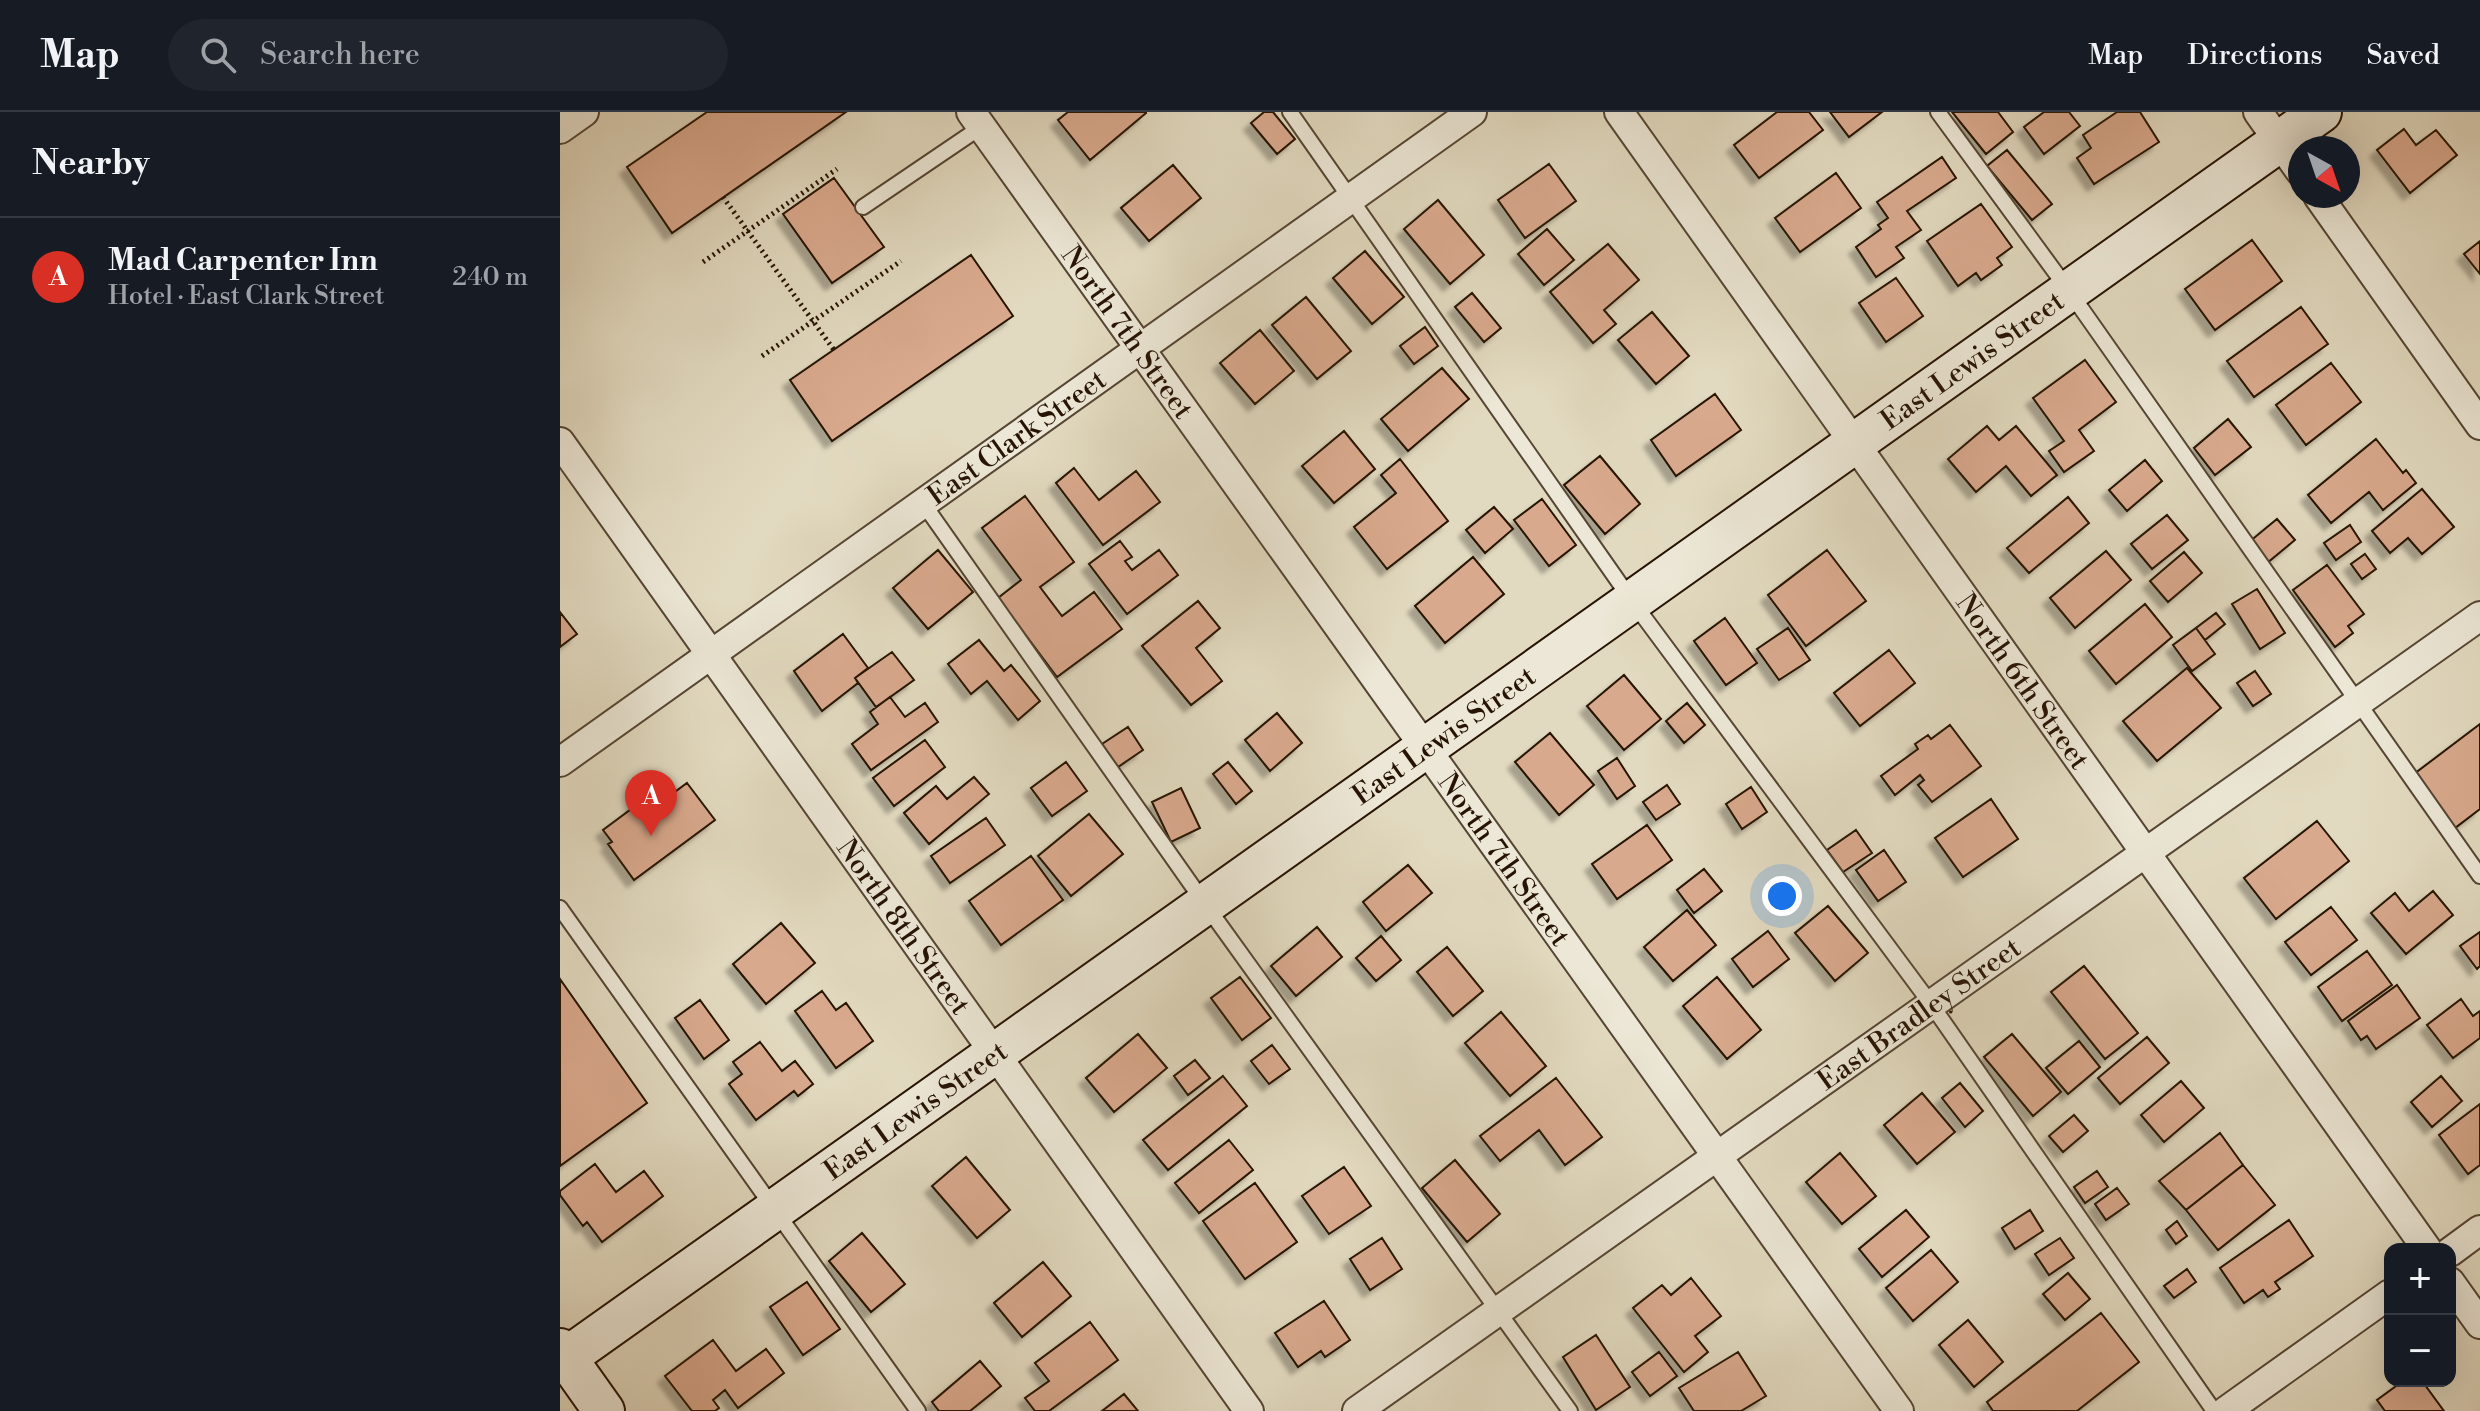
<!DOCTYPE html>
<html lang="en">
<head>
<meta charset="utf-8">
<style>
  body { margin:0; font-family:"Libre Bodoni",serif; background:#20242c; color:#f1f3f6 }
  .controls { position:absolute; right:24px; bottom:24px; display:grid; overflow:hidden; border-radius:16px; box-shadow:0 8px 32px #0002 }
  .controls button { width:72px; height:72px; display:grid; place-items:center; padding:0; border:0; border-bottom:2px solid #363941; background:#171b24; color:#f1f3f6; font:40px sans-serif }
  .compass { position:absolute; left:1728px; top:24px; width:72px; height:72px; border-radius:50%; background:#171b24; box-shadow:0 8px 32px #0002; rotate:140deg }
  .you { position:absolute; left:1222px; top:784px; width:28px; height:28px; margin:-20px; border:6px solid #fff; border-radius:50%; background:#1a73e8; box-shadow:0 0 0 12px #1a73e833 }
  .badge { display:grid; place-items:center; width:52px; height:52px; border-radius:50%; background:#d93025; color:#fff; font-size:26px; font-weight:700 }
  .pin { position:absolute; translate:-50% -66px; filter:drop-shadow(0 2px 4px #0008) }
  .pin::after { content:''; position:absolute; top:42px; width:28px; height:24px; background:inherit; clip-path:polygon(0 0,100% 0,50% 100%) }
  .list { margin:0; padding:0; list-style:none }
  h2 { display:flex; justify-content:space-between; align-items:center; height:104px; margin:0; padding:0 32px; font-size:34px }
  h2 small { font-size:26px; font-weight:400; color:#9ea1a6 }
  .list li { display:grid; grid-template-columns:52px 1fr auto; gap:24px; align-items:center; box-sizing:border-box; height:120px; padding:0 32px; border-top:2px solid #363941 }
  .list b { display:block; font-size:30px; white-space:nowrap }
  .list p { margin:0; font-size:26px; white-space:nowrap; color:#9ea1a6 }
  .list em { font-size:26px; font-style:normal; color:#9ea1a6 }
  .icon { flex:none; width:44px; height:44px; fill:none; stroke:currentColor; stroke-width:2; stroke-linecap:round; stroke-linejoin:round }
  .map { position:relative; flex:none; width:1920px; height:1299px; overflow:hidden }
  header { display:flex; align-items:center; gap:48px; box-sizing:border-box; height:112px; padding:0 40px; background:#171b24; border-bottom:2px solid #363941 }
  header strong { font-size:38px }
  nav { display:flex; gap:44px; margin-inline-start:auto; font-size:28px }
  .search { width:560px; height:72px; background:#20242c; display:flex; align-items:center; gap:20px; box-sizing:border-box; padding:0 28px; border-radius:44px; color:#9ea1a6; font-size:30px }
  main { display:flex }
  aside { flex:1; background:#171b24 }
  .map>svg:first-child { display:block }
  .building { fill:#d9a98d; stroke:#261304; stroke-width:2; filter:url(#shadow) }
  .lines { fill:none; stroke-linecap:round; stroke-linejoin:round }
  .lane-casing { stroke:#554533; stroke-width:18 }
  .street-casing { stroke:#554533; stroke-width:32 }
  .secondary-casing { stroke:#261304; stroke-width:44 }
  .path { stroke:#261304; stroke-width:5; stroke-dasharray:2 4; stroke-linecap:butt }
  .lane { stroke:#ece7d6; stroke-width:14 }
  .street { stroke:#ece7d6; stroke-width:28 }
  .secondary { stroke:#ece7d6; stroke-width:40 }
  .labels { text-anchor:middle; stroke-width:6; stroke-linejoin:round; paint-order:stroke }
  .street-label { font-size:28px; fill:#261304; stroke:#ece7d6 }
</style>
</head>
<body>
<header>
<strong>Map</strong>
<div class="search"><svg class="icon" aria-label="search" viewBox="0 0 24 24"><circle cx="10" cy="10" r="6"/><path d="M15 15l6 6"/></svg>Search here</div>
<nav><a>Map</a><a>Directions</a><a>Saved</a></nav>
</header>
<main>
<aside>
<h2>Nearby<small></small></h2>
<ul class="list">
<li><span class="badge">A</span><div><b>Mad Carpenter Inn</b><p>Hotel · East Clark Street</p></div><em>240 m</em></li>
</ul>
</aside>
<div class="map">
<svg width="1920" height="1299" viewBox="0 0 1920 1299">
  <defs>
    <filter id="shadow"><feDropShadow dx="-7" dy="7" stdDeviation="2" flood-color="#0004"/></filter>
  </defs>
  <rect width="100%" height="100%" fill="#e2dac0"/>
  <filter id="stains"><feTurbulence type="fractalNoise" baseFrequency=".0025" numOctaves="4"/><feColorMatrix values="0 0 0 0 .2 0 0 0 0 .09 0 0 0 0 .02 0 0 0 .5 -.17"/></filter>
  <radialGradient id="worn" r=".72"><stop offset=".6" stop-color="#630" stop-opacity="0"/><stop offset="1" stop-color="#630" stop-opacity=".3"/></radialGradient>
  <path class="building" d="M147,0H286L112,121L67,55Z
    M508,0H586V1L530,48L498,8Z
    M704,0H713L735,27L717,42L691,11Z
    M1217,0H1249L1263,18L1199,66L1174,33Z
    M1270,0H1322L1289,25Z
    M1392,0H1438L1453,20L1426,42Z
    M1484,0H1509L1520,14L1484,42L1464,15Z
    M1557,0H1580L1599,30L1534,72L1517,46L1531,36L1523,23Z
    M1844,17L1856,33L1876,18L1897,43L1850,81L1817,38Z
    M1447,38L1492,92L1472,108L1427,54Z
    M1382,45L1396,66L1347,99L1361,118L1336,135L1344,146L1316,165L1296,135L1321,117L1318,113L1328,106L1317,90Z
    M989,52L1016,89L965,126L938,88Z
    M613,53L641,86L589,129L561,96Z
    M1276,61L1301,96L1240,140L1215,106Z
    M274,66L324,135L272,171L223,102Z
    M878,88L924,143L890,172L844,117Z
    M1421,92L1452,135L1437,146L1442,153L1421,168L1416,161L1398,174L1367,129Z
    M987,117L1014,148L984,173L958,142Z
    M1692,128L1722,169L1655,218L1625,177Z
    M1920,129V162L1904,142Z
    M1048,132L1079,168L1044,198L1056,212L1033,231L990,180Z
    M805,139L844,185L812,212L773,166Z
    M411,143L453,204L272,329L230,268Z
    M1336,166L1363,204L1326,230L1299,191Z
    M912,181L941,216L924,230L895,195Z
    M746,185L791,239L757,267L712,213Z
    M1741,195L1768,232L1694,285L1667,249Z
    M1092,200L1129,244L1096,272L1058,228Z
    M865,215L878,234L854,252L840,234Z
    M700,218L734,259L695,292L660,251Z
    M1525,248L1556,290L1519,318L1534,339L1504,360L1489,339L1504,329L1473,286Z
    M1771,251L1801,290L1746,333L1716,293Z
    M882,256L909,287L848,339L821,307Z
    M1155,282L1181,318L1116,364L1091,328Z
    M1668,307L1691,335L1655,363L1634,336Z
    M1427,314L1439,328L1456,314L1497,363L1471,384L1446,354L1416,380L1388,347Z
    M784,319L815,357L774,391L742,354Z
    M1816,327L1843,361L1846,358L1856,371L1823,398L1809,380L1771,411L1748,383Z
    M1040,344L1080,392L1045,422L1004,373Z
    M840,347L888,409L827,457L794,415L836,381L821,363Z
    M1585,348L1602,369L1567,399L1549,378Z
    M514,356L539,388L576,359L600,390L543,433L496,371Z
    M1862,377L1894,415L1862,442L1848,426L1830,441L1812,419Z
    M465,384L514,450L480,475L502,504L534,480L562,517L497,565L438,486L461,468L422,416Z
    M1508,385L1529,411L1469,461L1447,436Z
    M982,387L1016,433L989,454L954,408Z
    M934,395L953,417L925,441L906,418Z
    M1607,403L1628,428L1592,457L1571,432Z
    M1717,407L1735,428L1707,451L1689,430Z
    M1790,413L1801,430L1776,448L1764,431Z
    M560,429L572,445L565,449L572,458L599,438L618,463L567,502L529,452Z
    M378,438L413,480L368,517L333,476Z
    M1267,438L1306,489L1246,534L1208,483Z
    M1546,439L1571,468L1515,516L1490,486Z
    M1624,440L1642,461L1608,490L1590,469Z
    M1805,442L1816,457L1802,467L1791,452Z
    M913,445L944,482L885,531L855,494Z
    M1767,453L1804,502L1788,514L1793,521L1775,535L1733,478Z
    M1697,477L1725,521L1700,537L1672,492Z
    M638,489L660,516L636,536L662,569L631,593L582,534Z
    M1585,492L1612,525L1556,572L1529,539Z
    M0,500L17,522L0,535Z
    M1656,501L1665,512L1645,528L1636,516Z
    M1165,506L1197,551L1166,573L1134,529Z
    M1228,516L1250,548L1219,568L1197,537Z
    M1636,516L1655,542L1632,559L1613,533Z
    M283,522L308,556L295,566L298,571L262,599L234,559Z
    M419,528L444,559L451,553L480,589L458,608L427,569L411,582L388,552Z
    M1329,538L1355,571L1300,614L1274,581Z
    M332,540L354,568L316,595L295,566Z
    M1627,556L1661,596L1597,649L1563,609Z
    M1695,559L1711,582L1693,594L1677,571Z
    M1064,563L1101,607L1064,638L1027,594Z
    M330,585L345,605L365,591L378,610L311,658L292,632L318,612L310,600Z
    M1127,591L1145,613L1124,631L1106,609Z
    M717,601L742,631L710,659L685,628Z
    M1920,612V697L1895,716L1854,662Z
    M1390,613L1421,654L1372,690L1358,673L1364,668L1360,663L1335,683L1321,664L1358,637L1355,632L1368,623L1371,627Z
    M568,615L583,638L558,655L542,632Z
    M990,621L1034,673L999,703L955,650Z
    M365,628L385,655L334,694L313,666Z
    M1057,646L1075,674L1057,687L1038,659Z
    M506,650L527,679L492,704L471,676Z
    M668,650L692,679L676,692L653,662Z
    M414,665L429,682L369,732L344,701L376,674L387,687Z
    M127,671L155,708L74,768L48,732L52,730L43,718L78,692L85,702Z
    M1107,673L1120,692L1096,708L1083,690Z
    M1191,675L1207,700L1182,717L1166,692Z
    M621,676L640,716L611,730L592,690Z
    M1431,687L1458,727L1403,765L1375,726Z
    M529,702L563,742L511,784L478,744Z
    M426,706L445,733L390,771L371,744Z
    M1757,709L1789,749L1716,807L1684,766Z
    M1087,713L1112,748L1057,787L1032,752Z
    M1296,718L1312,741L1283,760L1267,738Z
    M1324,738L1346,770L1318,789L1296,758Z
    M471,744L503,788L441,833L409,789Z
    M848,753L872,781L826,819L803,790Z
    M1144,757L1162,779L1134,801L1117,778Z
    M1873,779L1893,803L1846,842L1811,801L1835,781L1849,799Z
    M1268,794L1308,841L1275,869L1235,821Z
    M1771,795L1797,828L1751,863L1725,830Z
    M1127,798L1156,833L1113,869L1084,835Z
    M221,811L255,851L206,892L173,852Z
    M757,815L782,845L736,884L711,854Z
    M1208,819L1229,847L1193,875L1172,847Z
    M1920,820V854L1917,857L1900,834Z
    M821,824L841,848L816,869L796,846Z
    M887,835L923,879L893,904L857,860Z
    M1807,839L1832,873L1782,909L1758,875Z
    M1524,854L1578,921L1545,947L1491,880Z
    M680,865L711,906L682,928L651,886Z
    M1157,865L1201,918L1167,947L1123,894Z
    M0,867L87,991L0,1054Z
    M1837,873L1860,906L1816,937L1807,924L1801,928L1788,909Z
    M262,879L276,898L286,891L313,929L276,956L235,899Z
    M1901,887L1913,904L1920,899V926L1893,946L1867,913Z
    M140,888L169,928L144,947L115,906Z
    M941,900L986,954L950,984L905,931Z
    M578,922L607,956L554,1000L526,966Z
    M1452,922L1501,980L1473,1004L1424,945Z
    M1587,925L1609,951L1560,992L1538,966Z
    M1519,929L1540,955L1508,982L1486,956Z
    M200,930L222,959L235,949L253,972L238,984L234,979L196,1008L169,972L182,962L173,950Z
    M712,933L730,957L709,972L691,949Z
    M635,948L650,966L628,983L614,964Z
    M663,964L687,994L608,1058L583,1028Z
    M1881,964L1902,989L1872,1015L1851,990Z
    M996,966L1042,1025L1005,1053L979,1018L940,1049L920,1024Z
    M1621,969L1644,996L1604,1030L1581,1003Z
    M1400,971L1423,999L1405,1015L1382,986Z
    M1362,981L1395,1020L1357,1052L1324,1013Z
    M1920,992V1053L1908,1062L1879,1023Z
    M1514,1003L1528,1019L1503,1040L1489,1024Z
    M1660,1021L1683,1053L1626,1098L1599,1069Z
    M669,1028L693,1058L639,1101L615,1071Z
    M1280,1041L1316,1084L1282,1112L1246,1070Z
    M406,1045L450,1098L417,1126L372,1074Z
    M895,1048L940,1102L907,1130L862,1076Z
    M35,1052L56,1080L84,1059L103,1084L42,1130L27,1110L23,1114L0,1083V1079Z
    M1683,1053L1715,1093L1658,1138L1626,1098Z
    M784,1055L811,1094L769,1122L742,1084Z
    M1537,1059L1548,1075L1525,1091L1514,1075Z
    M695,1071L737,1130L685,1167L643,1109Z
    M1557,1076L1569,1092L1546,1108L1535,1092Z
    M1346,1098L1369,1125L1322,1165L1299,1137Z
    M1470,1098L1483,1119L1455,1137L1442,1116Z
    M1729,1108L1753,1144L1715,1170L1720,1177L1708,1185L1703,1178L1684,1191L1660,1156Z
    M1617,1109L1627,1124L1616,1132L1606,1118Z
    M302,1121L345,1172L311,1200L269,1149Z
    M822,1126L842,1157L810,1178L790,1147Z
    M1500,1126L1514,1146L1489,1163L1475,1142Z
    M1371,1138L1398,1170L1353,1209L1326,1176Z
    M483,1150L511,1184L462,1225L434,1191Z
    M1627,1157L1636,1170L1614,1186L1604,1174Z
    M1508,1161L1530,1187L1505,1208L1483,1182Z
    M1131,1166L1161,1204L1135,1224L1148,1240L1124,1260L1073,1196L1102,1173L1111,1183Z
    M247,1170L280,1217L243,1243L210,1195Z
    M764,1189L790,1228L765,1245L761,1239L738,1255L715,1221Z
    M1541,1201L1579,1250L1517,1299H1433L1427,1290Z
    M1408,1208L1443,1250L1414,1275L1379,1233Z
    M530,1210L558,1248L489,1299H475L465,1286L489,1269L475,1251Z
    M1036,1223L1070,1275L1036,1298L1003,1245Z
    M153,1228L176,1259L206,1237L224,1261L178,1296L165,1278L153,1288L159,1296L155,1299H132L105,1264Z
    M1099,1240L1117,1264L1090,1284L1072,1260Z
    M1178,1240L1206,1284L1181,1299H1134L1119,1276Z
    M420,1249L441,1274L410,1299H379L372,1290Z
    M1843,1269H1862L1884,1299H1825L1817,1288Z
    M564,1282L578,1299H542Z"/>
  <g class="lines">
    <defs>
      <path id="lane" d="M730,0L1072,489L1371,892L1654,1299
        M1378,0L1509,179L1920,764
        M303,95L421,15
        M363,391L645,792L1010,1299
        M0,796L358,1299"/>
      <g id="street">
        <path id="s1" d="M411,0L1339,1299"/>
        <path id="s2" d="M1059,0L1867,1137"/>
        <path d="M1698,0L1740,59"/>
        <path d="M0,17L24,0"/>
        <path d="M1758,84L1920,313"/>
        <path id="s3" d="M0,330L689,1299"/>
        <path id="s4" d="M0,650L912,0"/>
        <path d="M1890,1140L1920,1118"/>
        <path d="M1890,1170L1920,1212"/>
        <path id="s5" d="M797,1299L1920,504"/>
        <path d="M1666,1299L1830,1182"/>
      </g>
      <g id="secondary">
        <path d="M0,1237L44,1299"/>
        <path id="s6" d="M6,1246L1761,0"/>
      </g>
    </defs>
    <use href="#lane" class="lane-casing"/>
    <use href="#street" class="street-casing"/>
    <use href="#secondary" class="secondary-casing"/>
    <path class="path" d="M163,85L274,238
      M143,150L277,57
      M202,244L341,149"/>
    <use href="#lane" class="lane"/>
    <use href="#street" class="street"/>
    <use href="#secondary" class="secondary"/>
  </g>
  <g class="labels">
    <g class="street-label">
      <text dy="10" stroke="none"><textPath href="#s1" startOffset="270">North 7th Street</textPath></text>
      <text dy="10" stroke="none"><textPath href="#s6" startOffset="1724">East Lewis Street</textPath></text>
      <text dy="10" stroke="none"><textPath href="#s4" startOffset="560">East Clark Street</textPath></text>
      <text dy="10" stroke="none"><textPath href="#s2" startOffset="698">North 6th Street</textPath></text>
      <text dy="10" stroke="none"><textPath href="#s6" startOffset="1076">East Lewis Street</textPath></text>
      <text dy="10" stroke="none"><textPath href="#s1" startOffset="918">North 7th Street</textPath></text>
      <text dy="10" stroke="none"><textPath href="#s3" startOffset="594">North 8th Street</textPath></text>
      <text dy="10" stroke="none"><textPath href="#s5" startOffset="688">East Bradley Street</textPath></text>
      <text dy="10" stroke="none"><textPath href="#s6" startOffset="428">East Lewis Street</textPath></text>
    </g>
  </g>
  <rect width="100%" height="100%" filter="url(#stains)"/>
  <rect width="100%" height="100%" fill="url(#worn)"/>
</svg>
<div class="controls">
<button>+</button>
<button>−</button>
</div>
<svg class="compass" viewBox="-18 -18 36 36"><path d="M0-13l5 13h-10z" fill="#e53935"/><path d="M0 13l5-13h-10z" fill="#9ea1a6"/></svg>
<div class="you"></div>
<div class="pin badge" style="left:91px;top:724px">A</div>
</div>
</main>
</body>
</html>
